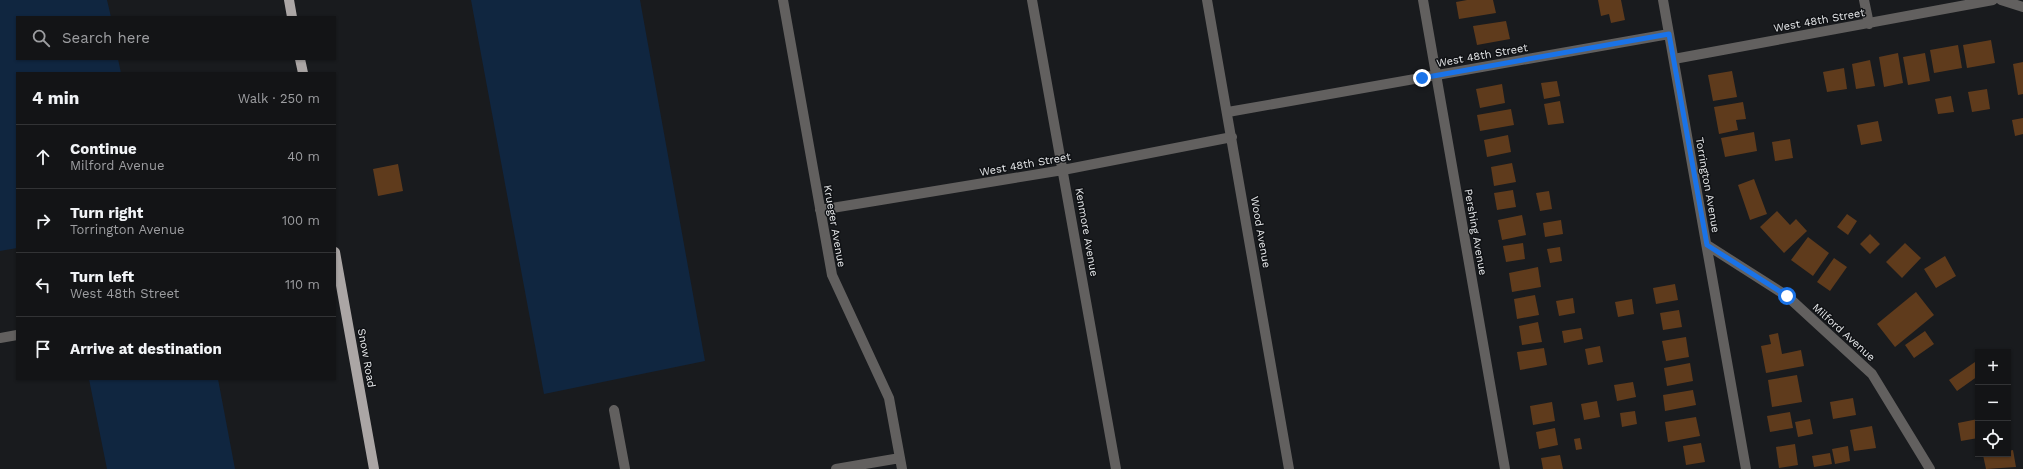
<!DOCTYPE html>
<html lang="en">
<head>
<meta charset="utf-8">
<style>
  body { margin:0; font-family:"Work Sans",sans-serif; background:#1c1d1f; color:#f1f3f6 }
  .controls { position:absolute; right:12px; bottom:12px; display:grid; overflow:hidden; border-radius:0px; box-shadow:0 1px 3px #0004 }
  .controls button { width:36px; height:36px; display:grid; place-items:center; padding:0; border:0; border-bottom:1px solid #323335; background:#131416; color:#f1f3f6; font:20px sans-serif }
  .stop { position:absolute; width:12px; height:12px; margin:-9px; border:3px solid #1a73e8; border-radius:50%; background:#fff }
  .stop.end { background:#1a73e8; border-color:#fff; box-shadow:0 1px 4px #0008 }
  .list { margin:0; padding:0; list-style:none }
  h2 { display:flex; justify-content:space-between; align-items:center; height:52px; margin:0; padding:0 16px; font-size:17px }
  h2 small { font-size:13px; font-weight:400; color:#9d9ea1 }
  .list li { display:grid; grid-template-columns:26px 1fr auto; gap:12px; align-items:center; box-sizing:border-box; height:64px; padding:0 16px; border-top:1px solid #323335 }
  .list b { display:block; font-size:15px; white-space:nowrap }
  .list p { margin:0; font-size:13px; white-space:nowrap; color:#9d9ea1 }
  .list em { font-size:13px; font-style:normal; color:#9d9ea1 }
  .icon { flex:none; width:22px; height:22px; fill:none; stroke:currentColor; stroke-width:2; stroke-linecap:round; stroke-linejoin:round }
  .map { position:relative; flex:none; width:2023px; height:469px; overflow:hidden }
  .search { position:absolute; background:#131416; box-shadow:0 1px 3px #0004; left:16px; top:16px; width:320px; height:44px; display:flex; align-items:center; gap:10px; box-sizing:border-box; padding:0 14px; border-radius:0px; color:#9d9ea1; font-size:15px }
  .panel { position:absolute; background:#131416; box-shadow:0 1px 3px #0004; left:16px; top:72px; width:320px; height:308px; border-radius:0px }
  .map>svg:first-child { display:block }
  .green { fill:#102640 }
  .building { fill:#5f3b1c }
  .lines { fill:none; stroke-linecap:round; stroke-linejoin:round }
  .minor { stroke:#62605f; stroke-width:10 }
  .major { stroke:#aba6a5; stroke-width:10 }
  .route { stroke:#1a73e8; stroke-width:5 }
  .labels { text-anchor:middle; stroke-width:3; stroke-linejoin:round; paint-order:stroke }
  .street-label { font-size:11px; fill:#e7e9eb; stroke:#101215 }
</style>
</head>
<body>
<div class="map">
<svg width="2023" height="469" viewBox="0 0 2023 469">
  <rect width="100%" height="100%" fill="#191b1e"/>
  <path class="green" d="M0,0H107L111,17H17V59H118L121,73H17V248L0,251Z
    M471,0H640L705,361L544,394Z
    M89,379H218L235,469H107Z"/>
  <path class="building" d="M1467,0H1493L1496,13L1459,19L1456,2Z
    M1598,0H1621L1625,20L1611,23L1609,14L1601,16Z
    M1506,21L1510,39L1477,45L1473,26Z
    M1991,40L1995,63L1967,68L1963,45Z
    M1958,45L1962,68L1934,73L1930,50Z
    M1898,53L1903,83L1884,87L1879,57Z
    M1925,53L1930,81L1908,85L1903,57Z
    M1870,60L1875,86L1856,89L1852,64Z
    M2023,62V94L2018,95L2013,64Z
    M1844,68L1847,89L1827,92L1823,72Z
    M1732,71L1737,97L1713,101L1708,75Z
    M1557,81L1560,96L1544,99L1541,83Z
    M1502,84L1505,103L1480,108L1476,89Z
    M1987,89L1990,109L1972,112L1968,92Z
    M1951,96L1954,112L1938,114L1935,99Z
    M1560,101L1564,123L1548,125L1544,104Z
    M1743,102L1746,119L1736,120L1738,130L1719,134L1714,107Z
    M1511,109L1514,125L1480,131L1477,115Z
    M2023,118V134L2015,136L2012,120Z
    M1878,121L1882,141L1861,145L1857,125Z
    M1754,132L1757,151L1725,157L1721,138Z
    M1508,135L1511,152L1487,157L1484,140Z
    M1790,139L1793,158L1775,161L1772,142Z
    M1512,163L1516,182L1494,186L1491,167Z
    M398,164L403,191L378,196L373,169Z
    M1754,179L1767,214L1750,220L1738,185Z
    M1513,190L1516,207L1497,210L1494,193Z
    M1549,191L1552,209L1540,211L1536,193Z
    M1777,211L1790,225L1796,219L1807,231L1784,253L1760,227Z
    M1847,214L1857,221L1848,235L1837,227Z
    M1522,215L1526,235L1502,240L1498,220Z
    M1561,220L1563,234L1545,237L1543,223Z
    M1870,234L1880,244L1870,254L1860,244Z
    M1808,237L1829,253L1813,276L1791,260Z
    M1523,243L1525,259L1506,262L1503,246Z
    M1905,243L1921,258L1902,278L1886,262Z
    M1560,247L1562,261L1550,263L1547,249Z
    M1945,256L1956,276L1936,288L1924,269Z
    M1834,258L1847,267L1830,291L1817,282Z
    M1538,267L1541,287L1512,292L1509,273Z
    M1675,284L1678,300L1656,304L1653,288Z
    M1916,292L1934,315L1895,347L1877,324Z
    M1535,295L1539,315L1517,319L1514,299Z
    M1573,298L1575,313L1559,316L1556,301Z
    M1632,299L1634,314L1618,317L1615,302Z
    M1679,310L1682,327L1663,330L1660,313Z
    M1538,322L1542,342L1522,345L1519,326Z
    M1581,328L1583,339L1564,343L1562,331Z
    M1925,331L1934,344L1914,358L1905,345Z
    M1778,333L1782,354L1801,350L1804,366L1766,373L1761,346L1771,344L1769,335Z
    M1686,337L1689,357L1666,361L1662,341Z
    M1600,346L1603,362L1588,365L1585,349Z
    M1544,348L1547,365L1520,370L1517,352Z
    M1975,362L1978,367V376L1957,391L1949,380Z
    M1690,363L1693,381L1667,386L1664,368Z
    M1797,375L1802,402L1772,407L1768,380Z
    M1633,382L1636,397L1617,401L1614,385Z
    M1693,390L1696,405L1665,411L1663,395Z
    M1853,398L1856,415L1833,419L1830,402Z
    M1597,401L1600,417L1584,420L1581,404Z
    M1552,402L1555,421L1533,425L1530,406Z
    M1635,411L1637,424L1622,427L1620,413Z
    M1790,412L1793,428L1770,432L1767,416Z
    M1696,417L1700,436L1668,442L1665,422Z
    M1810,419L1813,434L1798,437L1795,422Z
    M1978,419V438L1961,441L1958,423Z
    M1872,426L1876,448L1854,451L1850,430Z
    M1555,428L1558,445L1539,449L1536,432Z
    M1580,438L1582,449L1576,450L1574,439Z
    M1701,443L1705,462L1686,465L1683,446Z
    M1795,444L1798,465L1779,468L1776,447Z
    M1848,446L1850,461L1835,464L1832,449Z
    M2013,450L2016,467L1986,469L1983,455L2008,454V451Z
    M1830,453L1832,464L1814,467L1812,456Z
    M1560,455L1563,469H1543L1541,458Z"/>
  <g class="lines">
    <path class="minor" d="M783,0L832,275L889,398L902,469
      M1032,0L1116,469
      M1207,0L1289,469
      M1423,0L1505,469
      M1663,0L1746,469
      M1864,0L1869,24
      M2001,0L2023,7
      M1674,59L1993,0
      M1228,112L1669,34
      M820,210L1063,170L1232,137
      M1707,245L1787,296L1872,374L1930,469
      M0,338L17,335
      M614,410L625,469
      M836,469L900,458"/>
    <path class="major" d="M289,0L292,17
      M300,59L303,73
      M335,252L374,469"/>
  </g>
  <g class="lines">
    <path class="route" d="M1422,78L1669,34L1707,245L1787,296"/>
  </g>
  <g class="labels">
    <g class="street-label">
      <text transform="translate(1819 20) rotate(-10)" y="4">West 48th Street</text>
      <text transform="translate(1482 55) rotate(-10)" y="4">West 48th Street</text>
      <text transform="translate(1025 164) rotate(-10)" y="4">West 48th Street</text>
      <text transform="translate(1708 185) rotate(80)" y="4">Torrington Avenue</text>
      <text transform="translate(835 226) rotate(80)" y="4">Krueger Avenue</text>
      <text transform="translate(1087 232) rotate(80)" y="4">Kenmore Avenue</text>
      <text transform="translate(1261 232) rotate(80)" y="4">Wood Avenue</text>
      <text transform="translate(1476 232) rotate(80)" y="4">Pershing Avenue</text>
      <text transform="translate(1844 332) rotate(42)" y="4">Milford Avenue</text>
      <text transform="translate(367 358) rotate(80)" y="4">Snow Road</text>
    </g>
  </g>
</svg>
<div class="controls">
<button>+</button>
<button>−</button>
<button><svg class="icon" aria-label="locate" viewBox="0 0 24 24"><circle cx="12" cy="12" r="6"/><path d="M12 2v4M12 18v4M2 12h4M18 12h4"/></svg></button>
</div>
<div class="stop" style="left:1787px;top:296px"></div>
<div class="stop end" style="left:1422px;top:78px"></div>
<div class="search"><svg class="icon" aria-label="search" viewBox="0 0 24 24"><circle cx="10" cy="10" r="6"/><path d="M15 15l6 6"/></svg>Search here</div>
<section class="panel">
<h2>4 min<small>Walk · 250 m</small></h2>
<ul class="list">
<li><svg class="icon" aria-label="ahead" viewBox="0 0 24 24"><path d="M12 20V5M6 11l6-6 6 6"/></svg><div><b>Continue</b><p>Milford Avenue</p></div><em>40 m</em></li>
<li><svg class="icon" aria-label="right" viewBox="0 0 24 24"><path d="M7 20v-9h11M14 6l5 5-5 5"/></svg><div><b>Turn right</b><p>Torrington Avenue</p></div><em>100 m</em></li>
<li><svg class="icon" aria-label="left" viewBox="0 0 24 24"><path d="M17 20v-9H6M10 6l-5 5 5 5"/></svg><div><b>Turn left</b><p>West 48th Street</p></div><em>110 m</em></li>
<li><svg class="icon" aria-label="arrive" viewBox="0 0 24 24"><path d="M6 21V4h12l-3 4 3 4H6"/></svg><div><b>Arrive at destination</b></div></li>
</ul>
</section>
</div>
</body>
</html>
